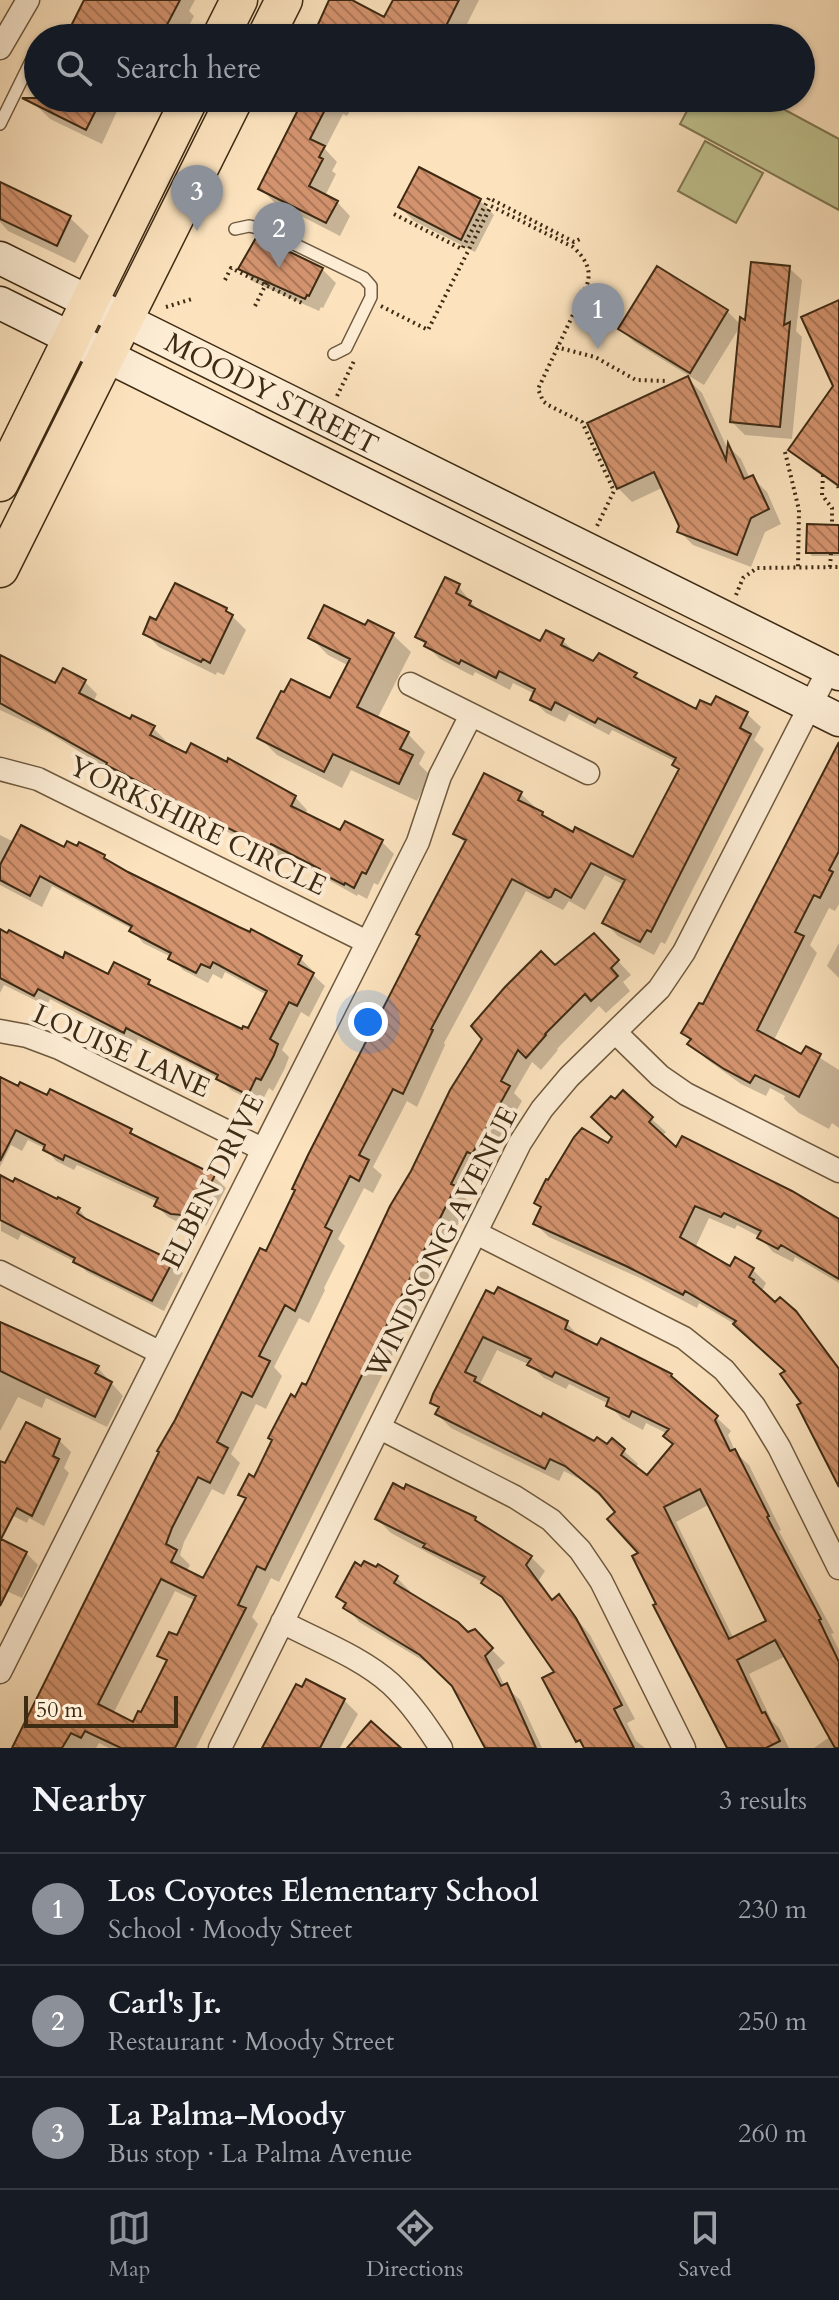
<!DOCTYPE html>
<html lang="en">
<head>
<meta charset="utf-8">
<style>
  body { margin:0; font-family:Cardo,serif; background:#242831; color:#f1f3f6 }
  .scale { position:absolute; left:24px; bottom:20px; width:154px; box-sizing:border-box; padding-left:8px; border:4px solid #3e2b14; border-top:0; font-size:22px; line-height:28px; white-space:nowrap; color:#3e2b14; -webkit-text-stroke:6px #fdedd5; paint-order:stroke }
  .you { position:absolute; left:368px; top:1022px; width:28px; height:28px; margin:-20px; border:6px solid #fff; border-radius:50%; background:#1a73e8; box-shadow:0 0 0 12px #1a73e833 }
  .badge { display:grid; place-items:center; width:52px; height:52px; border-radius:50%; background:#8c9099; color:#fff; font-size:26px; font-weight:700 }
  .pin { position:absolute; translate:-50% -66px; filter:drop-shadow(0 2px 4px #0008) }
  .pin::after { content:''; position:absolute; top:42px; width:28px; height:24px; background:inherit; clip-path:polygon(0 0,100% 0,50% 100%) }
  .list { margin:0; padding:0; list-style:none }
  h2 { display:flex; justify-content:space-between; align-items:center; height:104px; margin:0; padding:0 32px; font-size:34px }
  h2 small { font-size:26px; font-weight:400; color:#9ea1a6 }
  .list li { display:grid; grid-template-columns:52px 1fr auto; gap:24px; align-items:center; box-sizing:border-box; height:112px; padding:0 32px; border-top:2px solid #363941 }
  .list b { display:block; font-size:30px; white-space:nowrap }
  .list p { margin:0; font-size:26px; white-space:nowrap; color:#9ea1a6 }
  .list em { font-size:26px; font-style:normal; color:#9ea1a6 }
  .icon { flex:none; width:44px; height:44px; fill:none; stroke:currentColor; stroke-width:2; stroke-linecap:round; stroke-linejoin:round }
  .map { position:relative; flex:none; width:839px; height:1748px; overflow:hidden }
  .search { position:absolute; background:#171b24; box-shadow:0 2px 6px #0004; left:24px; right:24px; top:24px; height:88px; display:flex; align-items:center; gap:20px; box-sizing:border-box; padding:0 28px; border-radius:44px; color:#9ea1a6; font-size:30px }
  .sheet { height:440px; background:#171b24 }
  nav { display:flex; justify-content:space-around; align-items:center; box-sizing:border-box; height:112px; border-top:2px solid #363941; background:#171b24; font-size:22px; color:#9ea1a6 }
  nav a { display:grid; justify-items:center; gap:4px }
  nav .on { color:#8c9099 }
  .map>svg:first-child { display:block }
  .garden { fill:#c0c390; stroke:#7f7752; stroke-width:2 }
  .shadow { fill:#0003; fill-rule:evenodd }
  .building { fill:url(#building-back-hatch); stroke:#3e2b14; stroke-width:2; fill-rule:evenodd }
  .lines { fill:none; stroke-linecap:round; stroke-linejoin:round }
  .lane-casing { stroke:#6e593e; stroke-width:14 }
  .street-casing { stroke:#6e593e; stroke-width:25 }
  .secondary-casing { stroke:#3e2b14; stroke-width:35 }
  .primary-casing { stroke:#3e2b14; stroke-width:39 }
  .path { stroke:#3e2b14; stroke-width:4; stroke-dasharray:2 4; stroke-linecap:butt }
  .lane { stroke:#fdedd5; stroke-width:11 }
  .street { stroke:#fdedd5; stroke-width:22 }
  .secondary { stroke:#fdedd5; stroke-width:32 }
  .primary { stroke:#fce3be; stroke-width:36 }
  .labels { text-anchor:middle; stroke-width:8; stroke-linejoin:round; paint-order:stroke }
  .street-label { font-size:28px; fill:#3e2b14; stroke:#fdedd5 }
</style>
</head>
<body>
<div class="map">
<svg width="839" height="1748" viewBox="0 0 839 1748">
  <defs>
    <pattern id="building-back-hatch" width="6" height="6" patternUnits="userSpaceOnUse" patternTransform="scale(2)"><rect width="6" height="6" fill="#d3936e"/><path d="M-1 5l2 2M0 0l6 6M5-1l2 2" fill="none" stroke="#ad7859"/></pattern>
  </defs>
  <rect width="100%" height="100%" fill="#fce3be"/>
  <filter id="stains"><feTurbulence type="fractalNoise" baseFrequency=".0025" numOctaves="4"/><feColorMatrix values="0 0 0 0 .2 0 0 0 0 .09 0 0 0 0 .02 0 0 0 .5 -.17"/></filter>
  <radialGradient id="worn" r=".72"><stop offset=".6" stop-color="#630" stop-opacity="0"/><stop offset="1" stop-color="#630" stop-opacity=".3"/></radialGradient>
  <path class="garden" d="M694,98H763L839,139V210L680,124Z
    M705,141L763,173L736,223L678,191Z"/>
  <path class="shadow" d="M114,0H195L189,11L194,16L183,38H68Z
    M331,0H347L385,19L395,0H479L460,38H324L317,31Z
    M38,98H123L102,144L50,119L35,104Z
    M306,98H357L347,116L343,114L325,149L337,162L332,171L336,174L325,196L337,202L350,216L340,236L274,202L260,188Z
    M361,98H384L379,107Z
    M419,170L480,201L494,215L475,252L414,221L400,207Z
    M3,185L70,218L89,236L75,263L8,231L0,222V191Z
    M241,268L322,269L336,283L323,308L321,307L319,311L254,282Z
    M789,268L802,280L796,331L802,337L792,439L745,435L732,422Z
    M727,311L741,325L704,385L634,342L621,329Z
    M688,379L702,393L729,452V447L741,459L750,479L753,478L767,492L781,524L765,532L751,567L693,545L679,531L681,526L664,487L632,502L618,488Z
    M839,398V488L804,463L790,450Z
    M839,527V556H812L808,552Z
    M458,586L480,613L541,643L563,641L577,654L593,664L635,674L647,686L697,711L712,708L747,714L761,727L754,740L764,749L665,944L661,942L654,955L618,936L605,923L624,885L605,875L585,910L569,901L563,910L526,891L444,1043L445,1045L417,1107L407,1101L373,1167L382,1175L373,1193L364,1188L338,1239L345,1246L324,1288L325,1290L309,1323L299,1318L274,1367L282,1376L266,1409L256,1404L231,1454L240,1463L224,1495L212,1489L184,1542L180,1555L190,1565L186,1572L204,1581L247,1500L241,1494L255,1480L296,1399L307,1388L555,968L607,949L631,975L623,982L630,991L606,1013L599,1006L557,1049L558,1050L541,1070L532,1062L514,1093L522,1101L485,1166L481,1164L464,1197L469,1202L279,1582L271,1578L252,1617L258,1624L196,1748H109L99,1743L96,1748H13L267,1254L422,937L466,844L456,834L521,794L535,807L533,810L550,822L634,860L680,770L674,765L676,762L612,730L609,735L569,714L565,722L546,713L532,699L535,694L513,683L510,690L475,672L473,676L440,659L417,636ZM175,1591L196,1601L178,1638L160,1655L168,1663L142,1715L134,1725L113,1714Z
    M226,610L246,630L224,675L217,672L216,675L159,647L145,633Z
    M369,622L393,635L411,652L377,719L408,734L425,752L419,764L430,775L417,801L351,770L342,788L277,755L260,738L331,701L349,666L328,655L310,637L366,628Z
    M0,657L56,686L85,682L97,694L93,703L131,722L153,728L166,741L164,745L295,797L307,810L305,815L341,833L382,842L394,854L378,885L374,883L367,899L358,894L357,896L284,855L282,860L121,777L49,733L0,710Z
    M839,759V904L835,911L829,908L810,945L817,953L773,1042L802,1057L806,1049L839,1070V1128L832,1123L829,1129L799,1113L784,1099L785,1096L770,1088L766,1096L741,1084L705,1058L684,1033L704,1007Z
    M0,835L14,842L65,849L300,958L312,970L311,973L325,986L309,1017L301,1012L282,1050L289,1057L285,1068L273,1091L269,1088L260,1105L231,1090L221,1080L167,1052L138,1039L136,1044L50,999L47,1006L4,985L0,993V932L64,960L109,977L115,965L149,982L158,991L243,1031H249L267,995L225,972L222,979L213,974L208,983L183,970L171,957L143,943L132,929L52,886L42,907L0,885Z
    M839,943V978L827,966Z
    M0,1091L130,1131L140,1141L214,1177L226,1188L206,1226L195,1220L193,1225H184L168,1217L157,1206L158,1202L77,1165L74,1170L56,1161L46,1149L28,1140L22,1151L11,1145L0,1167Z
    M623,1093L666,1132L662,1136L677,1150L839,1222V1283L795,1257L793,1262L773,1252L760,1237L737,1225L735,1229L709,1218L695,1248L731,1268L753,1270L766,1283L762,1291L775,1304L794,1313L809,1328L839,1367V1483L787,1371L738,1326L699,1303L697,1308L642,1279L549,1237L535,1224L542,1209L536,1203L608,1145L614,1137L615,1102Z
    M0,1177L79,1209L89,1222L172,1262L183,1273L164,1311L87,1272L79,1264L21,1234L18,1240L1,1231Z
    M487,1292L567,1323L580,1338L671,1375L731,1431L728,1435L736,1453L749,1465L781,1530L779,1531L834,1633L831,1634L839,1650V1748H814L831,1736L786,1656L749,1674L772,1721L779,1728L789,1748H729L659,1605L641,1554L618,1512L581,1480L564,1471L559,1481L451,1428L437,1414L440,1409L433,1402ZM497,1350L530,1365L544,1378L566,1389L569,1384L609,1404L622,1419L643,1430L646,1423L668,1434L675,1445L647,1478L635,1468L638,1464L624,1451L594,1443L542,1420L480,1384ZM710,1504L768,1622L734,1639L676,1522Z
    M0,1324L98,1368L123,1396L107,1427L46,1398L42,1408L18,1397L0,1431Z
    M59,1440L71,1452L64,1468L69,1473L44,1526L29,1518L27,1523L0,1509V1463L6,1466Z
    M377,1519H475L486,1530L531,1557L545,1571L539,1580L554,1601L559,1597L590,1635L635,1719L627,1723L636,1741L645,1748H585L578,1741L557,1673L510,1605L482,1582L391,1533Z
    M0,1540L26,1553L38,1565L22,1598L0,1588Z
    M396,1577L410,1591L409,1594L467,1634L474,1632L505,1663L497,1670L505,1686L520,1700L542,1748H486L453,1685L437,1669L359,1622L338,1597Z
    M344,1700L358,1714L340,1748H264Z"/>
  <path class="building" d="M84,0H180L160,38H65Z
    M329,0H352L384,17L393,0H459L440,38H328L315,31Z
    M22,98H102L86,130Z
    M304,98H331L310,139L325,146L319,157L323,159L309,186L338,201L326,223L258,189Z
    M419,167L481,199L461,240L398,207Z
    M0,182L71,216L57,246L0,219Z
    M257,236L323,268L309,296L307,295L305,299L238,269Z
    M751,262L790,266L784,325L790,322L780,427L730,422L740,317L745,320Z
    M657,266L728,310L690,373L618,329Z
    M839,300V486L788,450L833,386L801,317Z
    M688,376L726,460L728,443L744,479L753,475L769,509L751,518L737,555L677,532L679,526L654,472L617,489L587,423Z
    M807,524L839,525V553H806Z
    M445,577L460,584L456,593L471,601L469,605L540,641L546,630L564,639L561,645L593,661L599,653L637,673L634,677L696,709L700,700L711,705L716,696L748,712L740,728L751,734L651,932L647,930L640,942L602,923L625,880L591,863L571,898L555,889L551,897L548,898L512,879L431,1029L433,1030L403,1094L393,1089L359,1155L369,1160L359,1181L350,1176L325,1227L332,1231L295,1311L285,1305L259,1356L270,1361L252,1397L242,1392L217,1442L228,1448L210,1483L198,1477L172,1528L166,1544L177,1550L171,1562L203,1578L246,1498L238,1495L249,1474L254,1477L272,1440L268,1438L291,1394L295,1397L302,1383L306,1385L390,1206L411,1171L450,1090L482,1039L471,1026L505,987L541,951L555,965L594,933L619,960L611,968L618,976L591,1001L585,994L545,1034L546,1035L526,1058L518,1050L501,1081L510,1086L472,1154L467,1152L451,1184L456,1186L265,1570L257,1566L238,1605L246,1608L175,1748H121L85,1731L81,1738L71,1733L62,1748H12L159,1452L157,1451L175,1420L260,1248L266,1251L295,1190L292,1189L308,1155L420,936L416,934L466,840L453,834L484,773L522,792L518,800L543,812L542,815L573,832L575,827L633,857L679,769L672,765L676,758L598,718L595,723L555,702L551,710L530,700L535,689L499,671L496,678L461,660L459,664L424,646L426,642L415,637ZM161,1579L196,1596L177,1635L169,1632L157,1656L167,1660L141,1712L138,1711L133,1722L98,1704Z
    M175,583L227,608L226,611L233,615L210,663L203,659L201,662L143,634L150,617L156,620Z
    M324,605L365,625L368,620L394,633L357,707L409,732L400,749L413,755L399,784L333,754L324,772L257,738L281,691L284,692L291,679L330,698L350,659L308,638Z
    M0,655L55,683L63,668L86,680L79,693L130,719L132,715L155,726L150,735L186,753L191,743L227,762L228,758L296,796L291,806L340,830L345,821L383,840L366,874L362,872L354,888L345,883L344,885L319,872L320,869L271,844L269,849L106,765L107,763L0,703Z
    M839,742V851L829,870L833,872L820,898L814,895L795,932L804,936L757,1030L801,1054L806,1046L821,1054L799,1097L755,1075L750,1083L724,1069L687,1044L691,1039L681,1033L699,1003L703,1004Z
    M21,825L64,847L67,841L77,846L79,842L105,855L104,858L128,872L239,927L250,932L251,929L302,956L298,964L314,973L297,1006L289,1002L270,1039L278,1044L274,1055L261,1080L256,1078L248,1095L216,1079L218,1075L126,1028L124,1033L38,989L34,996L0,978V929L7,933L9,930L63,958L65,952L108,974L114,962L150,980L148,984L242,1029L243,1026L248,1028L267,991L213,962L210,968L201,964L196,973L168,959L171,953L129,931L132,926L40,876L30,896L0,880V865Z
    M0,1077L18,1086L20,1082L47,1095L50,1089L132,1129L130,1133L215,1175L195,1216L184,1210L182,1215L171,1214L154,1206L158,1198L65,1155L63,1160L43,1150L45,1145L16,1130L0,1161Z
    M623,1090L653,1117L649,1122L676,1147L682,1136L792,1191L839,1219V1279L781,1245L778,1249L757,1238L761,1231L724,1213L721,1217L695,1206L680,1237L730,1266L735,1257L754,1268L749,1277L754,1280L753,1282L775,1302L780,1297L796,1311L839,1369V1487L797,1405L801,1403L780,1374L785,1371L733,1324L736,1321L685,1291L683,1295L626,1266L533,1224L541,1207L534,1203L546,1179L548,1180L574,1137L582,1128L608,1143L612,1137L591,1117L611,1096L615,1099Z
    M0,1175L13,1182L15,1178L57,1199L58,1197L80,1208L77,1213L86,1219L173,1261L152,1301L73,1262L75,1258L0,1220Z
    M498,1287L568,1321L565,1329L597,1345L601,1338L672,1374L671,1376L718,1416L715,1420L730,1451L735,1449L769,1516L767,1517L821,1619L819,1620L839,1662V1748H835L775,1640L737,1660L762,1713L765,1712L780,1741L766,1748H727L653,1605L656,1604L632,1556L638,1553L607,1519L615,1512L599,1493L565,1466L550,1459L545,1469L435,1414L439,1407L430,1403L433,1394L486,1290L494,1294ZM483,1337L531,1359L527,1365L552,1377L555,1372L609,1398L606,1406L629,1417L632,1411L669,1429L663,1436L673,1444L647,1475L621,1455L625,1449L612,1438L607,1444L597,1437L594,1441L543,1413L541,1417L474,1381L476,1377L465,1372ZM700,1489L766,1621L729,1639L664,1507Z
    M0,1322L99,1366L95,1373L112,1382L95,1417L0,1371Z
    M26,1422L60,1439L53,1456L59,1459L32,1516L17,1508L1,1539L27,1552L0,1606V1461L5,1463Z
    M393,1483L404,1489L406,1484L476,1517L475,1520L532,1556L526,1565L552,1600L559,1594L576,1618L606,1674L622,1705L614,1709L634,1748H584L580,1740L576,1742L542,1678L554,1672L502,1597L481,1583L485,1577L423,1547L425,1544L375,1519Z
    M364,1561L376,1567L378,1564L398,1576L394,1583L458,1622L468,1632L475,1629L493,1648L485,1656L501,1686L507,1683L536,1748H485L452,1686L420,1655L343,1608L346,1603L336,1597L355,1562L361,1566Z
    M306,1679L345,1699L320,1748H262L296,1684L302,1687Z
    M371,1721L401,1748H347Z"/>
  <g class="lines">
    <defs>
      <path id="lane" d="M0,124L35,53
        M235,229L249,226L263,229L364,278L371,286V297L346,348L334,354"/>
      <path id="street" d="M0,48L28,0
        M410,684L588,773
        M0,769L38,779L367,942
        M0,1031L27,1036L59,1048L262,1149
        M616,1033L660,1076L686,1094L839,1171
        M476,1233L684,1338L724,1370L754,1406L779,1447L839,1568
        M0,1272L159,1352
        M380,1428L515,1497L551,1520L580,1550L601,1581L684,1748
        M282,1622C318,1641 361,1657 391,1684C411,1703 426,1725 441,1748
        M0,1672L418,842L440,776L471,715
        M220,1748L520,1143L542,1109L569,1077L659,989L684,952L829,669"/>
      <path id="secondary" d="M0,258L839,674
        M0,303L839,720"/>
      <path id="primary" d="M220,38L239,0
        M265,38L284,0
        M0,483L190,98
        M0,569L235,98"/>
    </defs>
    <use href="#lane" class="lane-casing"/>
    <use href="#street" class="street-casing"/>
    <use href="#secondary" class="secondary-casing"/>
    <use href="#primary" class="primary-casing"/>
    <path class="path" d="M394,214L462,249L489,198L574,242L580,239
      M225,280L231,268L304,304
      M582,296L620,326
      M255,306L268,280
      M381,306L428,330L491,206L573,247C585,258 592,269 587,285L538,389L543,401L548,405L582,422L614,491L597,526
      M166,307L192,299
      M556,347L595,357L636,380L667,381
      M337,396L354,361
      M785,452L799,510L798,567
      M823,475L822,495L832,508V525
      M838,486L839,489
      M830,567L831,553
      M736,595L743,578L757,568L839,567"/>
    <use href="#lane" class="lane"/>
    <use href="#street" class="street"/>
    <use href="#secondary" class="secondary"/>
    <use href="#primary" class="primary"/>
  </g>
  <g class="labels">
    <g class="street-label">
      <text transform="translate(272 393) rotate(27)" y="10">MOODY STREET</text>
      <text transform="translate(198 825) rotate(26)" y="10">YORKSHIRE CIRCLE</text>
      <text transform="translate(122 1050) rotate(24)" y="10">LOUISE LANE</text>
      <text transform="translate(212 1181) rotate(-63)" y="10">ELBEN DRIVE</text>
      <text transform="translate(441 1242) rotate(-63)" y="10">WINDSONG AVENUE</text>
    </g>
  </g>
  <rect width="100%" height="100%" filter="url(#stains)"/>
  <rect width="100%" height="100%" fill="url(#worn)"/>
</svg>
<div class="scale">50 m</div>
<div class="you"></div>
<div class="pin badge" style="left:598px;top:349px">1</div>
<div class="pin badge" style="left:279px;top:268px">2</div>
<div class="pin badge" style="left:197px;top:231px">3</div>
<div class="search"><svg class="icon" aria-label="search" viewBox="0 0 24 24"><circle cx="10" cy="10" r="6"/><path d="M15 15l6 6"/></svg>Search here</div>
</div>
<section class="sheet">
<h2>Nearby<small>3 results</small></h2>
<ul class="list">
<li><span class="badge">1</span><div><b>Los Coyotes Elementary School</b><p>School · Moody Street</p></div><em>230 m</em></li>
<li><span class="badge">2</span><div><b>Carl's Jr.</b><p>Restaurant · Moody Street</p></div><em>250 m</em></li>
<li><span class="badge">3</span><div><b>La Palma-Moody</b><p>Bus stop · La Palma Avenue</p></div><em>260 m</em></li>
</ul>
</section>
<nav>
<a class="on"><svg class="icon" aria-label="map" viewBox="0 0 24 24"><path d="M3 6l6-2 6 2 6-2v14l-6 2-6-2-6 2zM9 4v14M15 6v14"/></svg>Map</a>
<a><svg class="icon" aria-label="directions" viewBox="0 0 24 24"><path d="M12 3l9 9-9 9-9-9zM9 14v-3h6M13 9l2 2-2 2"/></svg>Directions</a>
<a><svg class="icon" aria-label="saved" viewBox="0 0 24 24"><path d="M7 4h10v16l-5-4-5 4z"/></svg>Saved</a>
</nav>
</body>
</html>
